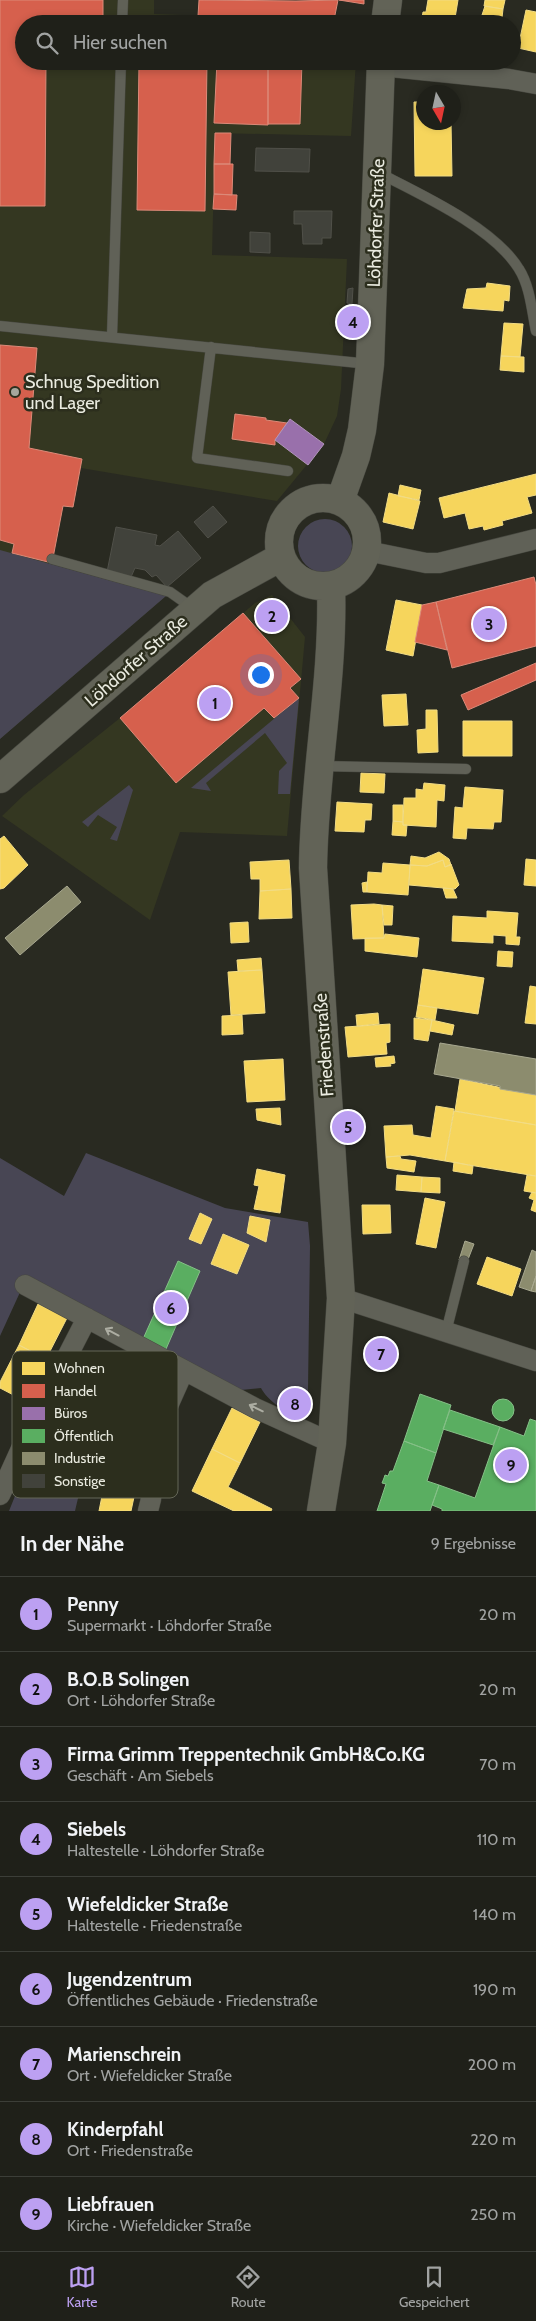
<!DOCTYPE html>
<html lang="de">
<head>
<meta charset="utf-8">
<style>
  body { margin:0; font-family:Cabin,sans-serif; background:#272822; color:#f1f3f6 }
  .compass { position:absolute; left:416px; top:85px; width:45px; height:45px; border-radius:50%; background:#1f2019; box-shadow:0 2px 8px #0003; rotate:171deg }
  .you { position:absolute; left:260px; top:674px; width:18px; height:18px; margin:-12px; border:4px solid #fff; border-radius:50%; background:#1a73e8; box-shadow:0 0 0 8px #1a73e833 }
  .badge { display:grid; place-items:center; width:32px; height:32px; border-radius:50%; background:#bca0f2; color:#111; font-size:16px; font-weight:700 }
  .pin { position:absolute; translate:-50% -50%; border:2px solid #fff; box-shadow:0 1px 5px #0006 }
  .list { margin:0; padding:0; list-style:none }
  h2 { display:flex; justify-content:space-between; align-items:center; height:65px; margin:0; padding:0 20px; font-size:21px }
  h2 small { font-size:16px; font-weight:400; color:#a1a3a2 }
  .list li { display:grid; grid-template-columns:32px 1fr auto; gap:15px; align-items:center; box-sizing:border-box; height:75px; padding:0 20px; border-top:1px solid #3c3e38 }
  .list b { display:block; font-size:19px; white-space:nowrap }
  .list p { margin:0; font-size:16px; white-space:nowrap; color:#a1a3a2 }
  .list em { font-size:16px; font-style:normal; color:#a1a3a2 }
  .icon { flex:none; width:28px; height:28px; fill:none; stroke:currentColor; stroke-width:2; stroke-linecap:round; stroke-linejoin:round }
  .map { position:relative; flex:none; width:536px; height:1511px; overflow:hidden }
  .search { position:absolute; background:#1f2019; box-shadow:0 2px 8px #0003; left:15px; right:15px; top:15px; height:55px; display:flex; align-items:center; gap:12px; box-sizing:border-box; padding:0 18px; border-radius:28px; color:#a1a3a2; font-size:19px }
  .sheet { height:740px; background:#1f2019 }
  nav { display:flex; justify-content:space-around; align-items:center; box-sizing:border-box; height:70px; border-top:1px solid #3c3e38; background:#1f2019; font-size:14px; color:#a1a3a2 }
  nav a { display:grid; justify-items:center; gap:2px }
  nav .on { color:#bca0f2 }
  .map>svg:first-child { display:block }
  .built { fill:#343721 }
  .green { fill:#484654 }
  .homes { fill:#f6d55c; stroke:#f2dc84 }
  .shops { fill:#d6604d; stroke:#dc8a79 }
  .offices { fill:#9970ab; stroke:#b195bb }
  .public { fill:#5aae61; stroke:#85c087 }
  .industry { fill:#8c8c6e; stroke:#a8a890 }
  .building { fill:#41423b; stroke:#505049 }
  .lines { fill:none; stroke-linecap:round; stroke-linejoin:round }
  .lane-casing { stroke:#474840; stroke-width:11 }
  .street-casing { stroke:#474840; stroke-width:21 }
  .secondary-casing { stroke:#474840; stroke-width:29 }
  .lane { stroke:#606157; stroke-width:10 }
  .street { stroke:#606157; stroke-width:20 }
  .secondary { stroke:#626357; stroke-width:28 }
  .oneway { stroke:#acada2 }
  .poi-dot { fill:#a6a79d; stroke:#2c2e1d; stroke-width:2 }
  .labels { text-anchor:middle; stroke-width:5; stroke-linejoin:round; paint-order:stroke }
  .street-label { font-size:18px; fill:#eaebe0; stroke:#2c2e1d }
  .poi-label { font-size:18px; fill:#eaebe0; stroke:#2c2e1d; text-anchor:start }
  .key { fill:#2c2e1d; stroke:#656758; stroke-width:1 }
  .key-label { font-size:14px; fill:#eaebe0 }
</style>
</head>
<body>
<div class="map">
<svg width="536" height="1511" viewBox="0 0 536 1511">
  <rect width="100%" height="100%" fill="#292a21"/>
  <path class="built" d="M0,0H154V14L359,21V24H24V61H356L351,136L215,133L212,255L347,259L341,389L337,416L324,444L277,501L81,468L73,507L63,506L52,563L166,596L0,739Z
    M272,595L305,637L287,836L180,832L150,920L2,816L24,795L120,718L255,603Z"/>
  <path class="green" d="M298 546a27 27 0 1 1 54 0a27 27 0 1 1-54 0Z
    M0,550L166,596L0,739Z
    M299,698L290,794H278L279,771L287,763L265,733L206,783L211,791L191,788Z
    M129,785L133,790L117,841L110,839L117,827L98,815L88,827L82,822Z
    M86,1153L225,1208L308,1222L310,1246L308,1389L306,1409L301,1416C287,1415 267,1400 261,1388L241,1390L27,1277L0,1336V1158L64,1196Z
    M43,1426L72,1437L87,1460L75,1511H9Z"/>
  <path class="homes" d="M428,0H458L454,24H421L423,12H426Z
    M485,0H505L503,9L484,6Z
    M485,6L503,9L502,18L482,15Z
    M526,10L536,12V52L518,48Z
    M482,15L502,18L501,24H481Z
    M414,102H424V122H451L452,176H415Z
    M487,283L510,286L509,301L504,300L503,311L463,308L467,289L486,288Z
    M504,323L523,324L520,357L501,356Z
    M501,356L524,357V372L500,370Z
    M536,474V495L527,497L532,513L502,521L503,525L484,530L483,526L469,529L465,513L444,518L439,498Z
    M400,485L421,490L419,500L398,496Z
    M389,493L420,501L413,529L383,522Z
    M396,600L422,605L413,656L386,650Z
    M406,694L408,725L384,726L382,695Z
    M426,710H437L438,752L418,753L417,730L426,729Z
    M463,721H512V756H463Z
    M361,773L385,774L384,793L360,792Z
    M424,783L445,785L444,801L437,800L436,827L403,825L404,798H416V789L423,790Z
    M465,787L503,790L501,822H494L493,829L467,828L466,839L453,838L455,807L463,808Z
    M337,802L372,804L371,820H365L364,832L335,831Z
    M393,805H403V822L393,821Z
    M393,821L403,822V825H407L406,836L392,835Z
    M4,836L28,865L4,888L0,889V839Z
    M439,852L449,859L451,865L445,867L443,860L427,866L410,865L411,856L425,858Z
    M526,859L536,860V886L524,885Z
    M289,860L291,889L260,891V879H251L250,862Z
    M443,860L445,867L451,864L459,885L455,889L409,885L410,865L427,866Z
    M383,863L410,865L408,895L367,892L368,872L382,873Z
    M367,882V892H363L362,883Z
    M443,888L453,889L457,898H446Z
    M291,889L292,918L259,919L260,891Z
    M374,904L382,905L384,938L353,939L351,905Z
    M382,905L393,906L392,925H384Z
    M487,911L518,913L516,937H520L519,945L506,944V936L493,935V943L452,941L453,916L487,918Z
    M248,922L249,942L231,943L230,923Z
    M385,934L419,938L417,957L365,951V938H384Z
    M498,951L513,952L512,967L497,966Z
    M261,958L262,970L238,971L237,960Z
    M423,969L484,978L478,1014L418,1005Z
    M262,970L265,1013L231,1015L228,972Z
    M530,986L536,987V1024L525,1023Z
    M418,1005L437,1008L435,1020L416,1017Z
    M378,1013L379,1024L357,1026L356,1015Z
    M242,1015L243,1034L222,1035V1016Z
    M414,1018L432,1020L428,1041L414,1039Z
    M432,1020L454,1025L452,1035L430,1031Z
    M390,1024V1042L386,1043L387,1054L348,1057L345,1027Z
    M394,1056L395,1063L390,1064L391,1066L376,1067L375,1058Z
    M283,1059L285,1100L247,1102L244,1061Z
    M460,1079L536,1095V1125L455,1111Z
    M436,1106L454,1109L445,1161L410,1155L386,1157L384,1126L412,1125L413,1135L431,1138Z
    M280,1108L281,1125L257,1120L256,1109Z
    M454,1111L536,1125V1176L445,1161Z
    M400,1156L401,1159L416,1161L414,1172L387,1168L386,1157Z
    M454,1162L473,1166L472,1174L453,1171Z
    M257,1169L285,1175L280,1213L254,1209L259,1186L254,1185Z
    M397,1175L422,1177L421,1192L396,1190Z
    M527,1175L536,1176V1193L524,1191Z
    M422,1177L440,1178V1193L421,1192Z
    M532,1192L536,1193V1212L531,1210L534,1200L529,1198Z
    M425,1198L445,1202L436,1248L416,1244Z
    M362,1205H390L391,1233L363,1234Z
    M200,1213L212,1219L201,1244L189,1239Z
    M250,1216L270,1220L266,1242L247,1233Z
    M223,1234L249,1245L237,1274L211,1264Z
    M487,1257L521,1269L512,1296L477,1284Z
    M38,1304L67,1318L46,1359L19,1345Z
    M19,1345L46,1359L25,1401L0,1388V1382Z
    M232,1408L260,1422L240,1463L212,1449Z
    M212,1449L240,1463L228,1487L272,1509L271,1511H234L192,1491Z
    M103,1491L134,1497L131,1511H99Z"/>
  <path class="shops" d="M0,0H103V24H24V61H46L45,206H0Z
    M199,0L296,1L338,0L334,20L198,16Z
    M339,0H364V4Z
    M139,61H207L205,211L137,210Z
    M217,61H268V125L214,123Z
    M268,61H302L300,124H268Z
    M215,133H231L230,164H214Z
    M214,164H233L232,195L214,194Z
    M214,194L237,195L236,210L213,209Z
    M0,345L37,348L29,448L82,459L73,507L63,506L52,563L12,553L14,544L0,540Z
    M235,414L266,418V420L287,423L275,440V445L232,439Z
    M534,577L536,585V646L452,668L436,602Z
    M273,602L286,617L271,630L258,615Z
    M436,602L447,650L415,642L422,605Z
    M243,613L301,679L290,688L299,698L274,718L264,708L176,783L120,718Z
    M536,663V680L468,710L461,695Z"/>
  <path class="offices" d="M290,419L324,444L308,465L275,440Z"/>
  <path class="public" d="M178,1261L200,1271L166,1349L143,1339Z
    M420,1394L451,1405L436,1453L404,1441Z
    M492 1410a11 11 0 1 1 22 0a11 11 0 1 1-22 0Z
    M450,1410L500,1427L493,1445L443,1429Z
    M530,1419L536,1421V1511H442V1509L432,1505L439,1485L475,1498L500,1427L524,1436Z
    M404,1441L436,1453L427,1481L439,1485L430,1511H377L386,1484L382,1483L384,1478L385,1475L388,1476L390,1471H393Z"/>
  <path class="industry" d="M67,886L81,902L20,955L5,938Z
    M440,1043L536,1059V1095L500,1089V1086L434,1074Z
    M465,1241L474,1244L467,1262L459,1260Z
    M532,1250L536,1252V1276L531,1291L519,1287Z
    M536,1276V1292L531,1291Z"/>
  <path class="building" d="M256,148L310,149L309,172L255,171Z
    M294,211H332L331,238H322V244H303L302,224H294Z
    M250,232L270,233V253L250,252Z
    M353,288L352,304L347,303L348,289Z
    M213,506L227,522L208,538L194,522Z
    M116,527L157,535L155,545L160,546L178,531L201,558L167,587L156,575L152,577L145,570L135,568L131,577L107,572Z"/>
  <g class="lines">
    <defs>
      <path id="lane" d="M122,24L123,0
        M379,173C422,195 494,228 519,269C530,286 532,312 536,331
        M0,326L369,364
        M112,336L121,61
        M211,347L197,458L288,471
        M52,559L170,592L194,609
        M320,766L466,769
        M446,1332L464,1261"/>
      <path id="street" d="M381,66L509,79L536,84
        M367,551L426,563H439L536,539
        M25,1285L255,1408L332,1443
        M341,1298L536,1361
        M0,1495L30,1429L87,1318
        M148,1511L151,1499L147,1453L184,1370"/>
      <path id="secondary" d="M385,24L388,0
        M279 542a44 44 0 1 1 88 0a44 44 0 1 1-88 0Z
        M340,501L356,456L362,430L370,364L381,61
        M0,779L212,595L281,557
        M321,1511L332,1443L341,1298L313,868C314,773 334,680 331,586"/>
    </defs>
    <use href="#lane" class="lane-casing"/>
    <use href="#street" class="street-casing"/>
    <use href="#secondary" class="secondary-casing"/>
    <use href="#lane" class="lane"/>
    <use href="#street" class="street"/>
    <use href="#secondary" class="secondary"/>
  </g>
  <defs><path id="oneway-shaft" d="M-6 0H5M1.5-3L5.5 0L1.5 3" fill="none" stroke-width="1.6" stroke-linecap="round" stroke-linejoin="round" transform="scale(1.25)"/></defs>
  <g class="oneway">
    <use href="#oneway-shaft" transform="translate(112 1332) rotate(-152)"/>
    <use href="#oneway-shaft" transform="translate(256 1408) rotate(-154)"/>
  </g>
  <circle class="poi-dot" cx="15" cy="392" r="5"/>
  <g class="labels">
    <g class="street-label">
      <text transform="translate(376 223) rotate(-88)" y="6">Löhdorfer Straße</text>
      <text transform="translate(136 661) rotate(-41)" y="6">Löhdorfer Straße</text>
      <text transform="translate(324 1045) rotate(-94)" y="6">Friedenstraße</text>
    </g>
    <g class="poi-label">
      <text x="25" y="388">Schnug Spedition<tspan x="25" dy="21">und Lager</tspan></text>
    </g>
  </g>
  <rect x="12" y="1351" width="166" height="147" rx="8" class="key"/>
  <rect x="22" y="1362" width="23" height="13" fill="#f6d55c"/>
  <rect x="22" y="1384" width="23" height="14" fill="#d6604d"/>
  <rect x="22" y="1407" width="23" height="13" fill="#9970ab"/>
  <rect x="22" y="1429" width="23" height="14" fill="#5aae61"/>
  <rect x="22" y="1452" width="23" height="13" fill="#8c8c6e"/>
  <rect x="22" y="1474" width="23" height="14" fill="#41423b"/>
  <g class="key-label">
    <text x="54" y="1373">Wohnen</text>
    <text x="54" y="1396">Handel</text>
    <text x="54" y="1418">Büros</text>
    <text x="54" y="1441">Öffentlich</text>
    <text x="54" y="1463">Industrie</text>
    <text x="54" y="1486">Sonstige</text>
  </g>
</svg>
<svg class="compass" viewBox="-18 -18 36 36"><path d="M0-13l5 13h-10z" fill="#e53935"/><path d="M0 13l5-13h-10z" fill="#a1a3a2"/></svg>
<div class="you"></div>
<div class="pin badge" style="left:215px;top:703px">1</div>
<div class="pin badge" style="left:272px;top:616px">2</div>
<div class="pin badge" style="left:489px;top:624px">3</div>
<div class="pin badge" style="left:353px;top:322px">4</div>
<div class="pin badge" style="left:348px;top:1127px">5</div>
<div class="pin badge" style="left:171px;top:1308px">6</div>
<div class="pin badge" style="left:381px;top:1354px">7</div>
<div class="pin badge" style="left:295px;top:1404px">8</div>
<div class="pin badge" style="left:511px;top:1465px">9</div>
<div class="search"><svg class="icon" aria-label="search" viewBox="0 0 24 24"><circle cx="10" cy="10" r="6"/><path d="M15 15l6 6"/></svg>Hier suchen</div>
</div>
<section class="sheet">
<h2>In der Nähe<small>9 Ergebnisse</small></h2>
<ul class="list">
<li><span class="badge">1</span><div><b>Penny</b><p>Supermarkt · Löhdorfer Straße</p></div><em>20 m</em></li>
<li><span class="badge">2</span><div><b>B.O.B Solingen</b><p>Ort · Löhdorfer Straße</p></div><em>20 m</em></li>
<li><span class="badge">3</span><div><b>Firma Grimm Treppentechnik GmbH&amp;Co.KG</b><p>Geschäft · Am Siebels</p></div><em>70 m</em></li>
<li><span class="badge">4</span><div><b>Siebels</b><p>Haltestelle · Löhdorfer Straße</p></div><em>110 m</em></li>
<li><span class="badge">5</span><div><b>Wiefeldicker Straße</b><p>Haltestelle · Friedenstraße</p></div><em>140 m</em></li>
<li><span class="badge">6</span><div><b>Jugendzentrum</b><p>Öffentliches Gebäude · Friedenstraße</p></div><em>190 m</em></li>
<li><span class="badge">7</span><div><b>Marienschrein</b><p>Ort · Wiefeldicker Straße</p></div><em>200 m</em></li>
<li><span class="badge">8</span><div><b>Kinderpfahl</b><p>Ort · Friedenstraße</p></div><em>220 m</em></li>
<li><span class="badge">9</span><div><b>Liebfrauen</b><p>Kirche · Wiefeldicker Straße</p></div><em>250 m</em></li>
</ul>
</section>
<nav>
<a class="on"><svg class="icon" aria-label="map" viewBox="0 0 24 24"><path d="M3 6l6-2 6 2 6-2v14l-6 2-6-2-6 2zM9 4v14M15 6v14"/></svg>Karte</a>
<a><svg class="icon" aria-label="directions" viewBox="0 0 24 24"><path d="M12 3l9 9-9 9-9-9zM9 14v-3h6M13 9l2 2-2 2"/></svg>Route</a>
<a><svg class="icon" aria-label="saved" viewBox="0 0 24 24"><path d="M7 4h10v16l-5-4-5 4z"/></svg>Gespeichert</a>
</nav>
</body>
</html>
